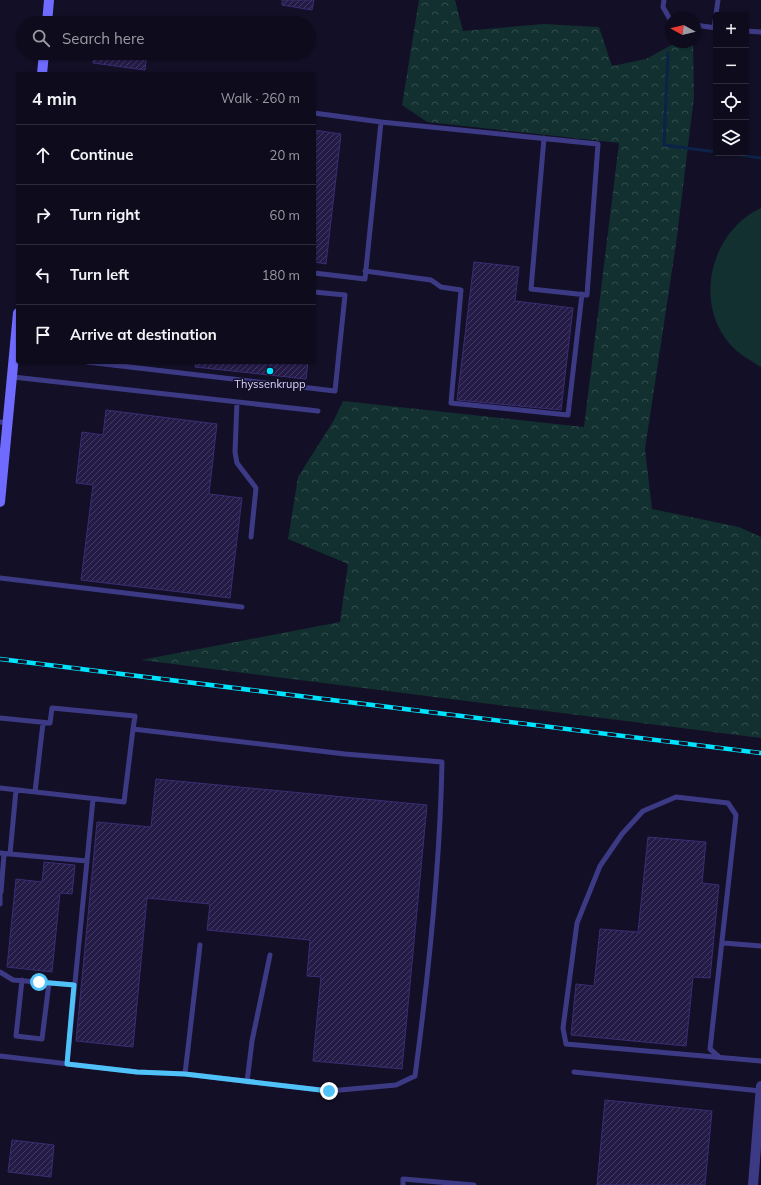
<!DOCTYPE html>
<html lang="en">
<head>
<meta charset="utf-8">
<style>
  body { margin:0; font-family:Mulish,sans-serif; background:#171425; color:#f1f3f6 }
  .controls { position:absolute; right:12px; top:12px; display:grid; overflow:hidden; border-radius:4px; box-shadow:0 1px 3px #0004 }
  .controls button { width:36px; height:36px; display:grid; place-items:center; padding:0; border:0; border-bottom:1px solid #2e2b3b; background:#0e0b1c; color:#f1f3f6; font:20px sans-serif }
  .compass { position:absolute; left:665px; top:12px; width:36px; height:36px; border-radius:50%; background:#0e0b1c; box-shadow:0 1px 3px #0004; rotate:278deg }
  .stop { position:absolute; width:12px; height:12px; margin:-9px; border:3px solid #4fc3f7; border-radius:50%; background:#fff }
  .stop.end { background:#4fc3f7; border-color:#fff; box-shadow:0 1px 4px #0008 }
  .list { margin:0; padding:0; list-style:none }
  h2 { display:flex; justify-content:space-between; align-items:center; height:52px; margin:0; padding:0 16px; font-size:17px }
  h2 small { font-size:13px; font-weight:400; color:#9b9ba3 }
  .list li { display:grid; grid-template-columns:26px 1fr auto; gap:12px; align-items:center; box-sizing:border-box; height:60px; padding:0 16px; border-top:1px solid #2e2b3b }
  .list b { display:block; font-size:15px; white-space:nowrap }
  .list em { font-size:13px; font-style:normal; color:#9b9ba3 }
  .icon { flex:none; width:22px; height:22px; fill:none; stroke:currentColor; stroke-width:2; stroke-linecap:round; stroke-linejoin:round }
  .map { position:relative; flex:none; width:761px; height:1185px; overflow:hidden }
  .search { position:absolute; background:#0e0b1c; box-shadow:0 1px 3px #0004; left:16px; top:16px; width:300px; height:44px; display:flex; align-items:center; gap:10px; box-sizing:border-box; padding:0 14px; border-radius:22px; color:#9b9ba3; font-size:15px }
  .panel { position:absolute; background:#0e0b1c; box-shadow:0 1px 3px #0004; left:16px; top:72px; width:300px; height:292px; border-radius:4px }
  .map>svg:first-child { display:block }
  .green { fill:#12302f }
  .forest { fill:url(#forest-crowns) }
  .lines { fill:none; stroke-linecap:round; stroke-linejoin:round }
  .stream { stroke:#0c2248; stroke-width:3 }
  .building { fill:url(#building-hatch); stroke:#3b2d73 }
  .lane { stroke:#3d3a85; stroke-width:5 }
  .street { stroke:#3d3a85; stroke-width:10 }
  .secondary { stroke:#6f6bff; stroke-width:10 }
  .rail-casing { stroke:#00e5ff; stroke-width:4.5 }
  .rail { stroke:#130f26; stroke-width:3; stroke-dasharray:9; stroke-linecap:butt }
  .route { stroke:#4fc3f7; stroke-width:5 }
  .poi-dot { fill:#00e5ff; stroke:#130f26; stroke-width:1.5 }
  .labels { text-anchor:middle; stroke-width:3; stroke-linejoin:round; paint-order:stroke }
  .poi-label { font-size:11px; fill:#d9d4ff; stroke:#130f26 }
</style>
</head>
<body>
<div class="map">
<svg width="761" height="1185" viewBox="0 0 761 1185">
  <defs>
    <pattern id="forest-crowns" width="20" height="18" patternUnits="userSpaceOnUse"><rect width="20" height="18" fill="#12302f"/><path d="M2 6a3 3 0 1 1 6 0M12 15a3 3 0 1 1 6 0" fill="none" stroke="#344d4e"/></pattern>
    <pattern id="building-hatch" width="6" height="6" patternUnits="userSpaceOnUse"><rect width="6" height="6" fill="#241b47"/><path d="M-1 1l2-2M0 6l6-6M5 7l2-2" fill="none" stroke="#433b63"/></pattern>
  </defs>
  <rect width="100%" height="100%" fill="#130f26"/>
  <path class="green" d="M761,208V367C750,360 738,354 729,343C693,301 712,230 761,208Z"/>
  <path class="forest" d="M419,0H455L463,31L544,24L599,27L612,66L646,59L677,42H693L694,97L676,244L645,449L652,509L739,527L761,537V738L141,660L340,622L348,564L288,539L298,477L334,420L343,401L584,427L619,143L427,122L402,105Z"/>
  <g class="lines">
    <path class="stream" d="M668,53L664,145L716,152
      M726,153L761,158"/>
  </g>
  <path class="building" d="M282,0H314L312,10L282,5Z
    M94,53H147L145,70L93,63Z
    M314,130L341,134L326,264L314,262Z
    M474,262L519,267L515,301L573,308L561,410L457,400Z
    M196,362H308L306,379L195,367Z
    M106,410L217,424L209,494L242,498L230,598L81,580L93,485L76,483L82,432L103,435Z
    M156,779L427,805L402,1069L313,1061L321,977L307,976L310,940L207,930L210,904L147,898L133,1047L76,1041L97,822L151,827Z
    M648,837L706,842L702,883L719,885L710,978L693,977L686,1046L571,1035L576,984L594,986L600,929L638,932Z
    M44,862L75,865L72,894L60,893L52,972L7,967L16,879L42,882Z
    M605,1100L712,1111L705,1185H597Z
    M12,1140L54,1145L51,1177L8,1172Z"/>
  <g class="lines">
    <path class="lane" d="M664,0L663,7L671,21
      M695,25L716,28
      M714,28L718,0
      M746,31L761,32
      M314,113L381,122L365,279L314,273
      M381,122L598,144L587,295L531,289L544,138
      M365,271L431,280L441,287L461,290L451,403L568,415L582,294
      M87,362L335,391L345,295L314,292
      M13,377L318,411
      M237,402L235,452L237,463L256,488L251,537
      M0,422L8,423
      M0,578L242,607
      M0,718L50,723L52,708L135,716L133,729
      M0,788L124,802L133,729L345,754L442,762C440,867 429,971 415,1076L396,1085L329,1091L185,1074
      M35,792L43,723
      M0,853L10,854L16,790
      M10,854L87,861L93,799
      M0,892V904
      M1,892L4,854
      M724,943L761,946
      M0,972L13,980L75,985
      M22,980L16,1036L42,1039L49,983
      M0,1056L137,1072L185,1074L200,945
      M718,1056L710,1049L736,815L728,803L676,797L643,811L622,834L600,866L577,923L563,1028L566,1044L761,1061
      M67,1064L87,861
      M574,1072L761,1091
      M247,1082L252,1041L270,955
      M403,1185V1179L474,1185"/>
    <path class="street" d="M753,1185L761,1086"/>
    <path class="secondary" d="M47,23L49,0
      M42,74L44,53
      M0,502L18,313"/>
    <defs>
      <path id="rail" d="M0,659L761,753"/>
    </defs>
    <use href="#rail" class="rail-casing"/>
    <use href="#rail" class="rail"/>
  </g>
  <g class="lines">
    <path class="route" d="M39,982L74,985L67,1064L137,1072L185,1074L329,1091"/>
  </g>
  <circle class="poi-dot" cx="270" cy="371" r="4"/>
  <g class="labels">
    <g class="poi-label">
      <text x="270" y="388">Thyssenkrupp</text>
    </g>
  </g>
</svg>
<div class="controls">
<button>+</button>
<button>−</button>
<button><svg class="icon" aria-label="locate" viewBox="0 0 24 24"><circle cx="12" cy="12" r="6"/><path d="M12 2v4M12 18v4M2 12h4M18 12h4"/></svg></button>
<button><svg class="icon" aria-label="layers" viewBox="0 0 24 24"><path d="M12 4l9 5-9 5-9-5zM3 14l9 5 9-5"/></svg></button>
</div>
<svg class="compass" viewBox="-18 -18 36 36"><path d="M0-13l5 13h-10z" fill="#e53935"/><path d="M0 13l5-13h-10z" fill="#9b9ba3"/></svg>
<div class="stop" style="left:39px;top:982px"></div>
<div class="stop end" style="left:329px;top:1091px"></div>
<div class="search"><svg class="icon" aria-label="search" viewBox="0 0 24 24"><circle cx="10" cy="10" r="6"/><path d="M15 15l6 6"/></svg>Search here</div>
<section class="panel">
<h2>4 min<small>Walk · 260 m</small></h2>
<ul class="list">
<li><svg class="icon" aria-label="ahead" viewBox="0 0 24 24"><path d="M12 20V5M6 11l6-6 6 6"/></svg><div><b>Continue</b></div><em>20 m</em></li>
<li><svg class="icon" aria-label="right" viewBox="0 0 24 24"><path d="M7 20v-9h11M14 6l5 5-5 5"/></svg><div><b>Turn right</b></div><em>60 m</em></li>
<li><svg class="icon" aria-label="left" viewBox="0 0 24 24"><path d="M17 20v-9H6M10 6l-5 5 5 5"/></svg><div><b>Turn left</b></div><em>180 m</em></li>
<li><svg class="icon" aria-label="arrive" viewBox="0 0 24 24"><path d="M6 21V4h12l-3 4 3 4H6"/></svg><div><b>Arrive at destination</b></div></li>
</ul>
</section>
</div>
</body>
</html>
